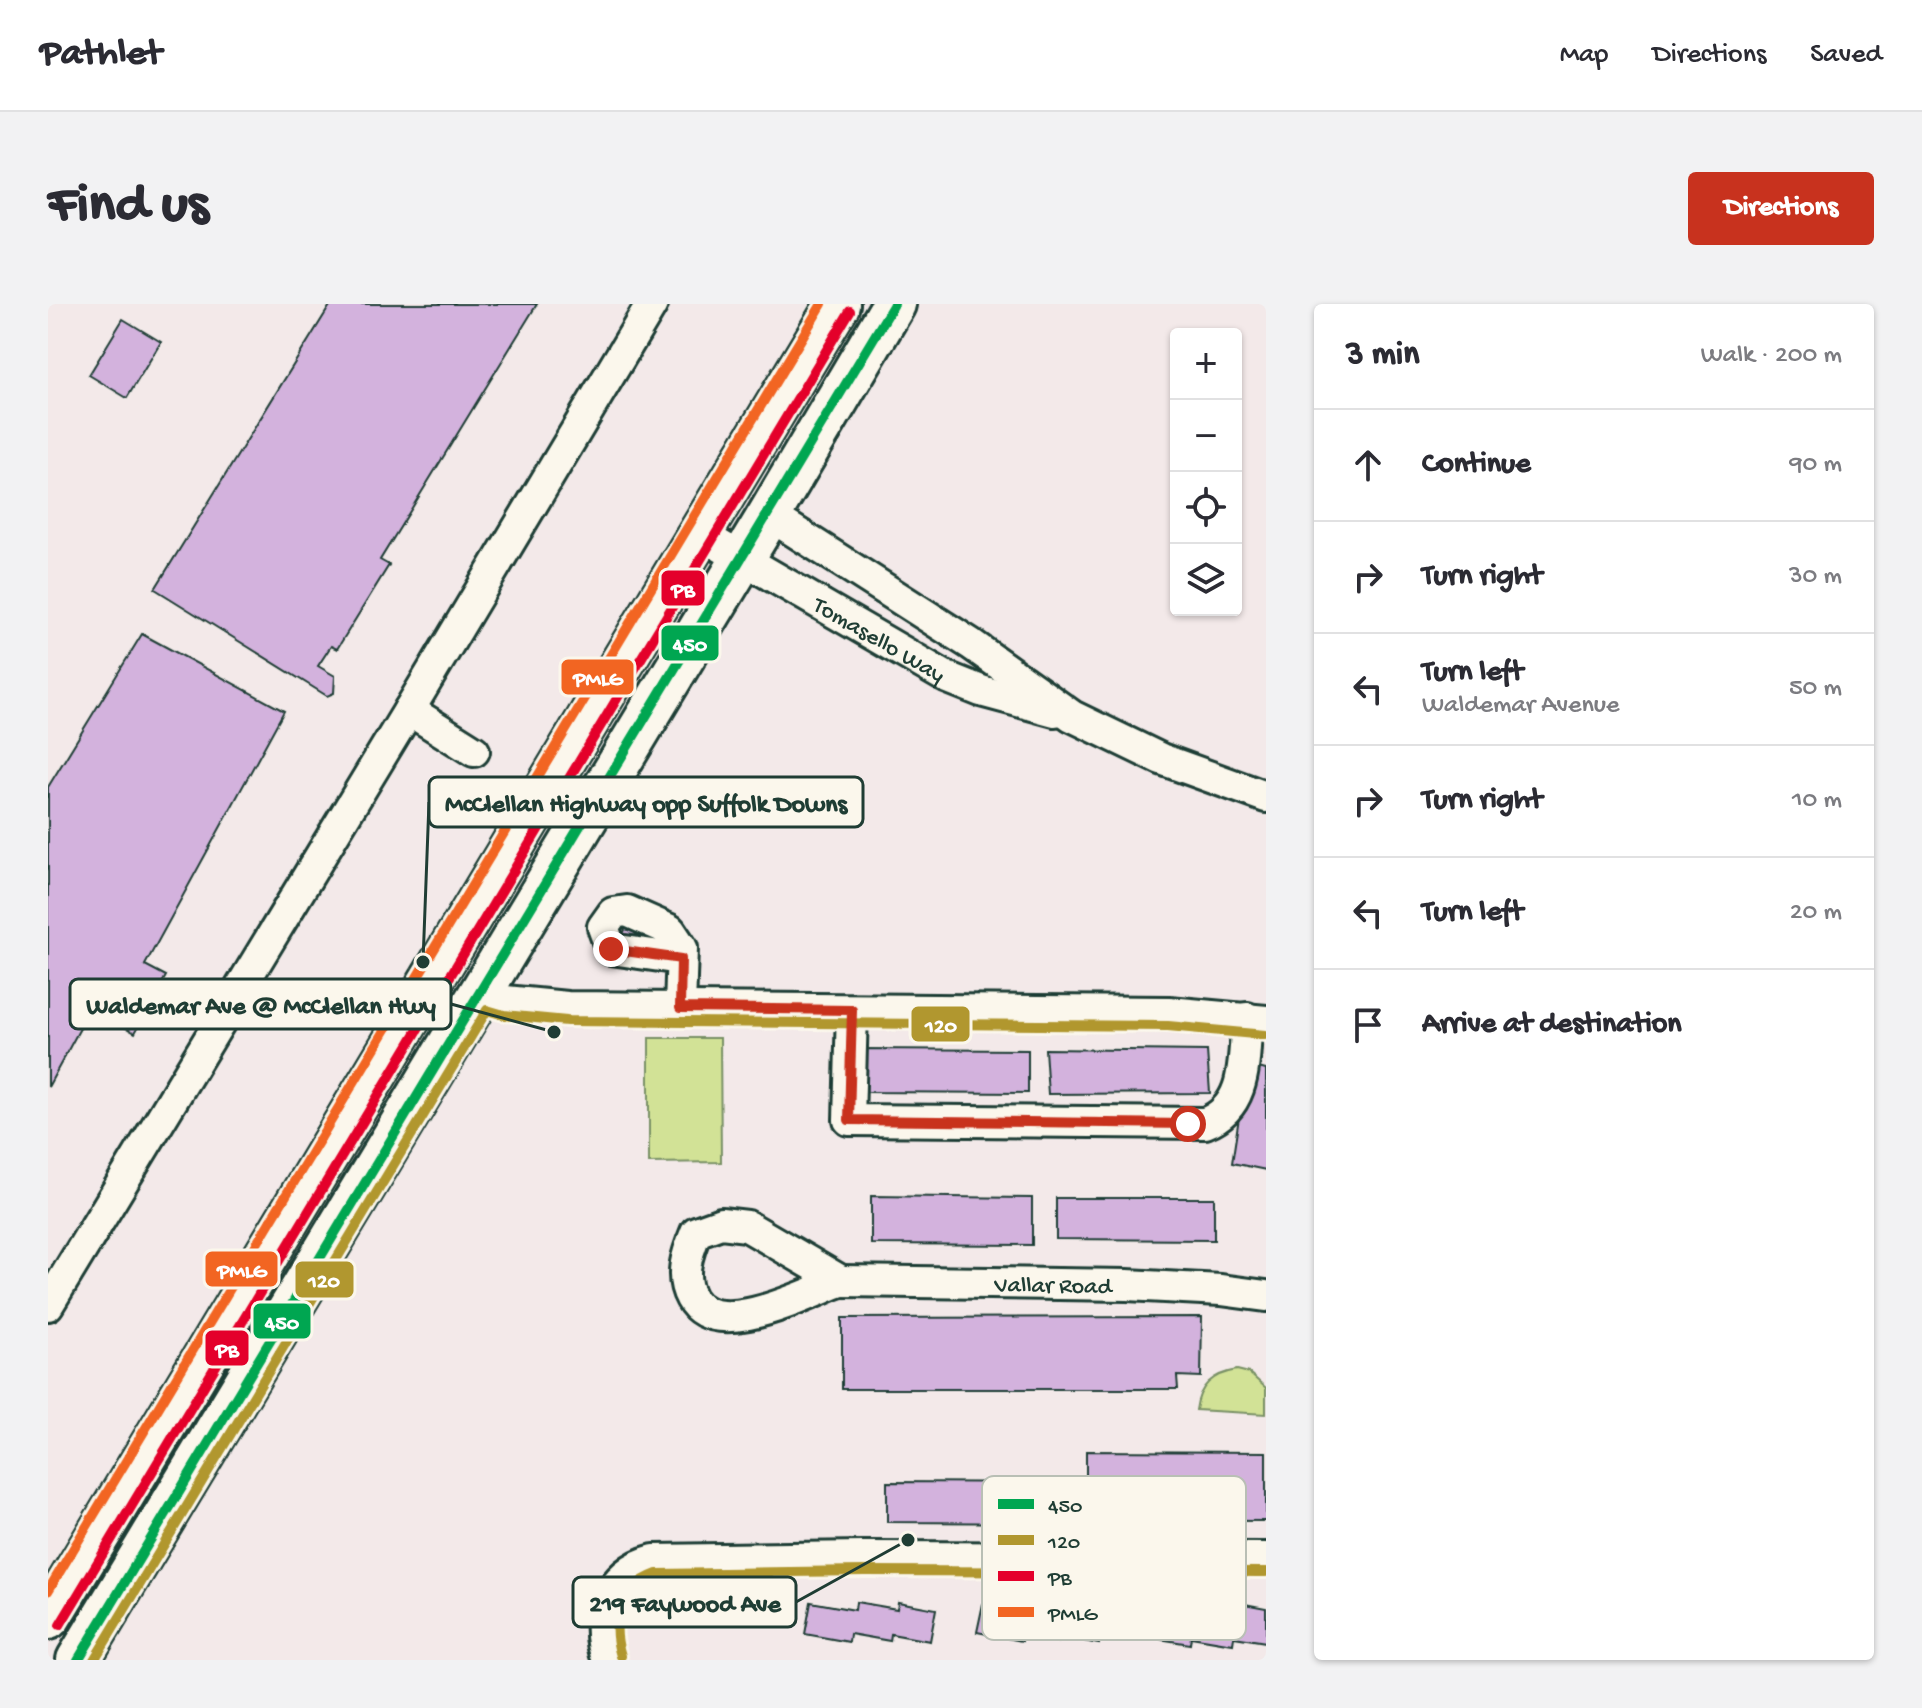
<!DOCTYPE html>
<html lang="en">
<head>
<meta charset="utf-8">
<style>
  body { margin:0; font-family:"Gochi Hand",sans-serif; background:#f2f2f3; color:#2b2b33 }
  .controls { position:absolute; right:24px; top:24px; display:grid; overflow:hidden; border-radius:8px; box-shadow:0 2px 6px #0004 }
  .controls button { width:72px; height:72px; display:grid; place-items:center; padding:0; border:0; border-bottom:2px solid #e1e1e2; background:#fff; color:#2b2b33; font:40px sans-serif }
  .stop { position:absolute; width:24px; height:24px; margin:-18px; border:6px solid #c8321e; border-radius:50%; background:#fff }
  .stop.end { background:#c8321e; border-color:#fff; box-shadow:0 2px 8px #0008 }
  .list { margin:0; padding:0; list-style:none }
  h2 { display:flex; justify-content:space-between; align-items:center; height:104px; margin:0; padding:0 32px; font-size:34px }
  h2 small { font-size:26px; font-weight:400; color:#7c7c81 }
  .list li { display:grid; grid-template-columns:52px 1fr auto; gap:24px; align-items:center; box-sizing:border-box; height:112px; padding:0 32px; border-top:2px solid #e1e1e2 }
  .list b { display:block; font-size:30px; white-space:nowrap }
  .list p { margin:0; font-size:26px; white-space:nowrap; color:#7c7c81 }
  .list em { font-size:26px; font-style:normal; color:#7c7c81 }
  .icon { flex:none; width:44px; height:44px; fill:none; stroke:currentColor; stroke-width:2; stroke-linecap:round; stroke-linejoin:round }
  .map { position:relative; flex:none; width:1218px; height:1356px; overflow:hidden; border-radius:8px }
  header { display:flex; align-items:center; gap:48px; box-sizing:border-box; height:112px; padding:0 40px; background:#fff; border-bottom:2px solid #e1e1e2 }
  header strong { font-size:38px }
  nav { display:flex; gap:44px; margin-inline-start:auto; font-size:28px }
  .intro { display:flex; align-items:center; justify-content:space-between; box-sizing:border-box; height:192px; padding:0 48px }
  h1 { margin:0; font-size:56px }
  .button { padding:20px 36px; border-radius:8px; background:#c8321e; color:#fff; font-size:28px; font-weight:700 }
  main { display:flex; gap:48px; padding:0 48px }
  aside { flex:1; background:#fff; border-radius:8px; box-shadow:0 2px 6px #0004 }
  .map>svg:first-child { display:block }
  .green { fill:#d2e296; stroke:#789065; stroke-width:2 }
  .building { fill:#d3b2dd; stroke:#1f3d34; stroke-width:2 }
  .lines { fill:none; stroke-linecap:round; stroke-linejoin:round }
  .minor-casing { stroke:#1f3d34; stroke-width:36 }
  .highway-casing { stroke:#1f3d34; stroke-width:48 }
  .minor { stroke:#fbf7ec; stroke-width:30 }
  .highway { stroke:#fbf7ec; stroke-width:42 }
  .bus-1-casing { stroke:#fbf7ec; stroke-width:16 }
  .bus-2-casing { stroke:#fbf7ec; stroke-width:16 }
  .bus-3-casing { stroke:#fbf7ec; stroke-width:16 }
  .bus-4-casing { stroke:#fbf7ec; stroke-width:16 }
  .bus-1 { stroke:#00a651; stroke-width:10 }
  .bus-2 { stroke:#b1972f; stroke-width:10 }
  .bus-3 { stroke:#e4002b; stroke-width:10 }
  .bus-4 { stroke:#f26522; stroke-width:10 }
  .route { stroke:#c8321e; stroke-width:10 }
  .labels { text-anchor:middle; stroke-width:8; stroke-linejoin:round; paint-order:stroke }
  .street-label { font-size:24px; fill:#1f3d34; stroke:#fbf7ec }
  .key { fill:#fbf7ec; stroke:#b9bfb5; stroke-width:2 }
  .key-label { font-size:22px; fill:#1f3d34 }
  .leader { fill:none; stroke:#1f3d34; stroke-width:3 }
  .callout-dot { fill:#1f3d34; stroke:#fbf7ec; stroke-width:3 }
  .callout { fill:#fbf7ec; stroke:#1f3d34; stroke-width:3 }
  .callout-label { font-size:26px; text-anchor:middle; font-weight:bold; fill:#1f3d34 }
  .line-badge { stroke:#fbf7ec; stroke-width:3 }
  .badge-label { font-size:22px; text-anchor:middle; font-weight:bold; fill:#fff }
</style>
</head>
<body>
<header>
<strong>Pathlet</strong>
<nav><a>Map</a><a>Directions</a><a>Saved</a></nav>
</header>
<div class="intro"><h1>Find us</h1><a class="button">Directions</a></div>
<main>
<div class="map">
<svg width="1218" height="1356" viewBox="0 0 1218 1356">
  <rect width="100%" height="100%" fill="#f3e9e9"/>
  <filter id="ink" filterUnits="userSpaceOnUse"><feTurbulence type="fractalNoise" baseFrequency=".0125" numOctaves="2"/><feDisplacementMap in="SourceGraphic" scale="16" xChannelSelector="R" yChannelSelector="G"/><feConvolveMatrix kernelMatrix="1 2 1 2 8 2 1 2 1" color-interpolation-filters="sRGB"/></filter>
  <g filter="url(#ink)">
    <path class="green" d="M601,734H672L673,858L601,859Z
      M1189,1066L1201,1069L1218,1084V1110L1148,1106C1151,1082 1164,1070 1189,1066Z"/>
    <path class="building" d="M283,0H489L332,256L341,261L289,345L283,342L270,362L287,372L286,389L279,392L107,285Z
      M75,15L113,38L79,94L41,71Z
      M94,330L236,407L97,661L118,672L87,729L43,704L0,783V483Z
      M581,617L610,631L603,645L574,632Z
      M812,745L980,746V789L813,788Z
      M997,745L1159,747L1162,789L1000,790Z
      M1199,761L1218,766V866L1184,859Z
      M823,892L984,894V941L823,940Z
      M1008,894H1166V936L1008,935Z
      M1154,1013L1153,1073L1129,1072L1130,1085H794V1014Z
      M1038,1147L1218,1148V1217L1038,1216Z
      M839,1178L1000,1179V1219L839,1218Z
      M1105,1297L1147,1304L1148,1299L1190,1306L1191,1299L1218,1304V1338L1186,1333L1185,1340L1143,1333L1142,1340L1099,1333Z
      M763,1298L807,1306L808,1298L849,1305L850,1298L888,1305L882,1337L843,1330L842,1337L802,1330L801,1338L757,1330Z
      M1016,1299L1057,1307L1051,1340L1011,1332L1010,1338L975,1331L974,1337L929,1328L935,1300L977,1308L979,1301L1015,1308Z"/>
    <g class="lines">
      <defs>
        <g id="minor">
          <path d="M721,211L923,340L1024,412L1113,455L1218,493"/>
          <path id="s1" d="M652,230L898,373L933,387L1007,407"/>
          <path d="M361,406L426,447"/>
          <path d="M433,690L457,697L519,703L1121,708L1218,717"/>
          <path d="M632,704L634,644L622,626L579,607L565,609L555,623L563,645L633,655"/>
          <path d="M804,706L801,816L1157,819C1201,802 1195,753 1199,714"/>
          <path d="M673,919L699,922L793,977C758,990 667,1038 643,994C631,972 639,950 648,928Z"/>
          <path id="s2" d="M793,977L1079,981L1173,986L1218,992"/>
          <path d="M0,1001L361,406L604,0"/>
          <path d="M560,1356C543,1315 561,1267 606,1256L816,1253L1218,1254"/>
        </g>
        <path id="highway" d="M0,1314L790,0
          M30,1356L721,211L846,0"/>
      </defs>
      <use href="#minor" class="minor-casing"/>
      <use href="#highway" class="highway-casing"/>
      <use href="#minor" class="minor"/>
      <use href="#highway" class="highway"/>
      <defs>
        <path id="bus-1" d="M30,1356L846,0"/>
        <path id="bus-2" d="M573,1352C562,1316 571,1284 609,1270L816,1267L1218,1268
          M46,1356L439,706L456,711L519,717L1120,722L1217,731"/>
        <path id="bus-3" d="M12,1321L802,7"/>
        <path id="bus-4" d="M0,1287L774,0"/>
      </defs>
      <use href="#bus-1" class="bus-1-casing"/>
      <use href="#bus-2" class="bus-2-casing"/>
      <use href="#bus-3" class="bus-3-casing"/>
      <use href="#bus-4" class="bus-4-casing"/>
      <use href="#bus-1" class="bus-1"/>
      <use href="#bus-2" class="bus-2"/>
      <use href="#bus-3" class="bus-3"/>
      <use href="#bus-4" class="bus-4"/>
    </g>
  </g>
  <g class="lines" filter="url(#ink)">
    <path class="route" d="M563,645L633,655L632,704L804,706L801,816L1140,820"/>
  </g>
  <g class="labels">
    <g class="street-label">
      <text dy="8" stroke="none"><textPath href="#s1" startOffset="208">Tomasello Way</textPath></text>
      <text dy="8" stroke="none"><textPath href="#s2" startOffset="212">Vallar Road</textPath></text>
    </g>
  </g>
  <rect x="934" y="1172" width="264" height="164" rx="12" class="key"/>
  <rect x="950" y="1195" width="36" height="10" fill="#00a651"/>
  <rect x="950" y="1231" width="36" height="10" fill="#b1972f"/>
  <rect x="950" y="1267" width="36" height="10" fill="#e4002b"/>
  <rect x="950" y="1303" width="36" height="10" fill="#f26522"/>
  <g class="key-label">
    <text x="1000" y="1208">450</text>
    <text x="1000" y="1244">120</text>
    <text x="1000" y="1280">PB</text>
    <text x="1000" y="1316">PMLG</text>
  </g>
  <path class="leader" d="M375 658L381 498M506 728L403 700M860 1236L748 1298"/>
  <g class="callout-dot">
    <circle cx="375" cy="658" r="8"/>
    <circle cx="506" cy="728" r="8"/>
    <circle cx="860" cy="1236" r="8"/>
  </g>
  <g class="callout">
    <rect x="381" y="473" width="434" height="50" rx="8"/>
    <rect x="22" y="675" width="381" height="50" rx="8"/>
    <rect x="525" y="1273" width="223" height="50" rx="8"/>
  </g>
  <g class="callout-label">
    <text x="598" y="507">McClellan Highway opp Suffolk Downs</text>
    <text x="213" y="709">Waldemar Ave @ McClellan Hwy</text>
    <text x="637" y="1307">219 Faywood Ave</text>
  </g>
  <g class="line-badge">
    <rect x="612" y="265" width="46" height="38" rx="8" fill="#e4002b"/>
    <rect x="612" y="320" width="60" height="38" rx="8" fill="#00a651"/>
    <rect x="512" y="354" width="75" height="38" rx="8" fill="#f26522"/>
    <rect x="862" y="701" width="61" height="38" rx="8" fill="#b1972f"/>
    <rect x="156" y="946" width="75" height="38" rx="8" fill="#f26522"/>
    <rect x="246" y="956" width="61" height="39" rx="8" fill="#b1972f"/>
    <rect x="204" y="998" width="60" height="38" rx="8" fill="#00a651"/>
    <rect x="156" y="1025" width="46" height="38" rx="8" fill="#e4002b"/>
  </g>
  <g class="badge-label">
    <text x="635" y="292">PB</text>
    <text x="642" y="347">450</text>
    <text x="550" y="381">PMLG</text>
    <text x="893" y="728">120</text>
    <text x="194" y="973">PMLG</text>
    <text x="276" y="983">120</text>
    <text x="234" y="1025">450</text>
    <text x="179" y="1052">PB</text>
  </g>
</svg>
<div class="controls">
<button>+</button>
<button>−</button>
<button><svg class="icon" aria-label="locate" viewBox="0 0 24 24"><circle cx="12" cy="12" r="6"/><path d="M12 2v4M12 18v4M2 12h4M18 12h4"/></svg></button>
<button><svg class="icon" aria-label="layers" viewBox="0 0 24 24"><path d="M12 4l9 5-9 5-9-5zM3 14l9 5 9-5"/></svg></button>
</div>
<div class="stop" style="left:1140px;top:820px"></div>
<div class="stop end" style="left:563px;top:645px"></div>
</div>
<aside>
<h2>3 min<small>Walk · 200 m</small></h2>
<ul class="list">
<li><svg class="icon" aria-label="ahead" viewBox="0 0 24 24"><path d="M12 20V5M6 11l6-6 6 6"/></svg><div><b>Continue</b></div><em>90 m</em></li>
<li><svg class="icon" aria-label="right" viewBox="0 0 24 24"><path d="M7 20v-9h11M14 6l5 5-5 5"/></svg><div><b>Turn right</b></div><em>30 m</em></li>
<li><svg class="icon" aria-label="left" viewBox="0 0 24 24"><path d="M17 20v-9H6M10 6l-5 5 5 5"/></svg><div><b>Turn left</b><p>Waldemar Avenue</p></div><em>50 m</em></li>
<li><svg class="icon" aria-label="right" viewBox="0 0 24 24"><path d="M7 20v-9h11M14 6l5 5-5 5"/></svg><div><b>Turn right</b></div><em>10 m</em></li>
<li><svg class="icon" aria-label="left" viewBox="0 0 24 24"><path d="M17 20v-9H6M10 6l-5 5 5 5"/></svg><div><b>Turn left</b></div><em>20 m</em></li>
<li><svg class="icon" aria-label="arrive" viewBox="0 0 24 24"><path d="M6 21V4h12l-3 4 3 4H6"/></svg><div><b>Arrive at destination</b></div></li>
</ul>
</aside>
</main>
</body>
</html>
